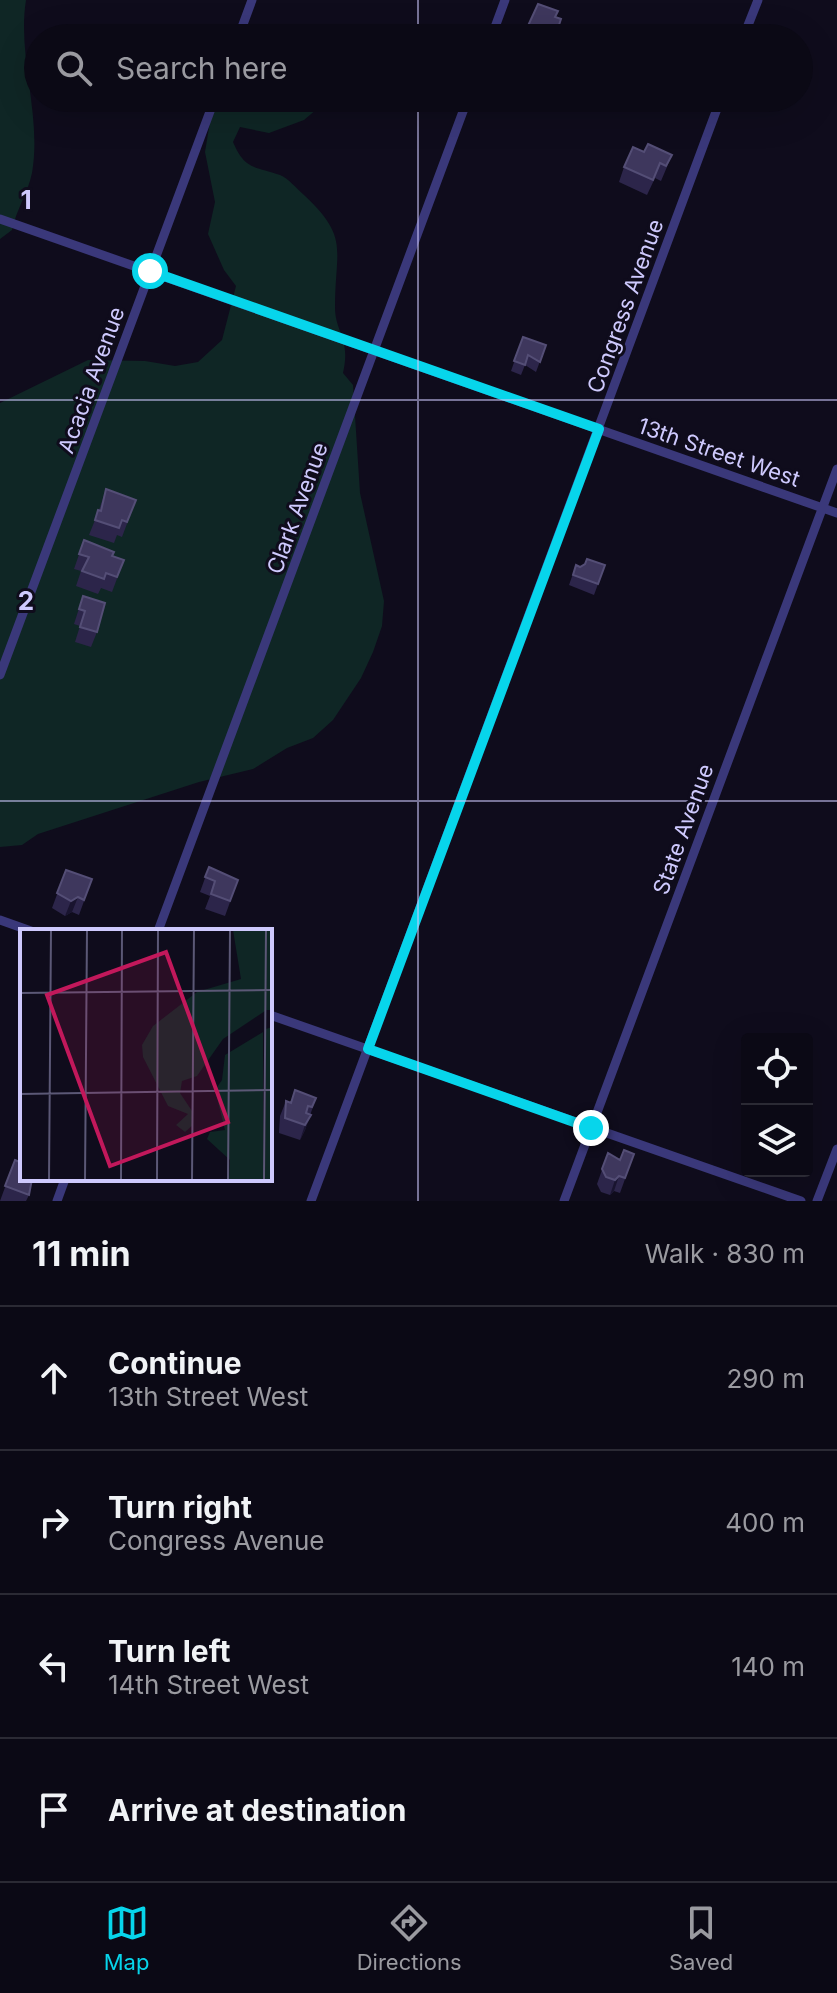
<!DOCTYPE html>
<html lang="en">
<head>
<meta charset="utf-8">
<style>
  body { margin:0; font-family:Inter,sans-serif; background:#14121e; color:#f1f3f6 }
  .controls { position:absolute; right:24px; bottom:24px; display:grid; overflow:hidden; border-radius:8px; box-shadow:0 8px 32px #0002 }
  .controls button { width:72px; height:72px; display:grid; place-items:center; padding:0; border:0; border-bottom:2px solid #2b2a34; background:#0b0915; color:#f1f3f6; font:40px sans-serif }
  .stop { position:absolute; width:24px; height:24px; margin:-18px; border:6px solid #07d5eb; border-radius:50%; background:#fff }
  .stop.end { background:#07d5eb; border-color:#fff; box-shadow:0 2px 8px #0008 }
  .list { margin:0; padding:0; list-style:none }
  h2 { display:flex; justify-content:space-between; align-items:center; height:104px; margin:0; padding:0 32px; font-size:34px }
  h2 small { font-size:26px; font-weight:400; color:#9a9aa0 }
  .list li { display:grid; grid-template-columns:52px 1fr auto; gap:24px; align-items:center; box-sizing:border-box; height:144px; padding:0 32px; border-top:2px solid #2b2a34 }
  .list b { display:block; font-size:30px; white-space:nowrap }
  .list p { margin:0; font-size:26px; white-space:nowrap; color:#9a9aa0 }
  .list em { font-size:26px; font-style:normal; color:#9a9aa0 }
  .icon { flex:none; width:44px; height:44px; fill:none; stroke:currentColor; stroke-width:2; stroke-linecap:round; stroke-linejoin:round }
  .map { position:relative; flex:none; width:837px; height:1201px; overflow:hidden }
  .search { position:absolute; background:#0b0915; box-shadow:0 8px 32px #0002; left:24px; right:24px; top:24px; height:88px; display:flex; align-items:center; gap:20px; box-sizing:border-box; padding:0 28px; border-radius:44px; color:#9a9aa0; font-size:30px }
  .sheet { height:680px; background:#0b0915 }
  nav { display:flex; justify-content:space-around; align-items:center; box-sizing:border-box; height:112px; border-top:2px solid #2b2a34; background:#0b0915; font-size:22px; color:#9a9aa0 }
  nav a { display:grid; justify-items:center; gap:4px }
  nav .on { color:#07d5eb }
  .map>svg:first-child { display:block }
  .green { fill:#0f2625 }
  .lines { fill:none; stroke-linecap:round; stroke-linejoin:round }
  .street { stroke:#3a387a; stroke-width:9 }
  .wall { fill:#2c254a }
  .shaded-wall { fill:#19142f }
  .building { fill:#3e375d; stroke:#544e76; stroke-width:2 }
  .route { stroke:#07d5eb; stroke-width:10 }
  .grid { fill:none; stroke:#cec9fd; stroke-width:2; stroke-opacity:0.55 }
  .labels { text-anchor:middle; stroke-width:6; stroke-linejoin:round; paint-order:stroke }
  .street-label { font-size:22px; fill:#cec9fd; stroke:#0f0c1c }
  .inset-road { fill:none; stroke:#5b5876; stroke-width:2 }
  .view { fill:#c2185b; fill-opacity:0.15; stroke:#c2185b; stroke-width:4 }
  .inset-edge { fill:none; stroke:#cec9fd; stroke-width:4 }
  .grid-label { font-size:26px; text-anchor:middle; font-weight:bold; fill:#cec9fd; stroke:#0f0c1c; stroke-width:6; stroke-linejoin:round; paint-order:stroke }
</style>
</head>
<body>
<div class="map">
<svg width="837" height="1201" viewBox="0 0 837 1201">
  <rect width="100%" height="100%" fill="#0f0c1c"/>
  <path class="green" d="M0,0H26C17,56 42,116 32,173C28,193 16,210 12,230L0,239Z
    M214,98H330L304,120L269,133L240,127L233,142C245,170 254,166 280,175C288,178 297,189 304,195C350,238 335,249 335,307C335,333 351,338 343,373L353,385L360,493L384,601L382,626L373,652L361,678L333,720L313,738L287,748L253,769L199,782L38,834L22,845L0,847V403L88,360L145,361L175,366L198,362L222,340L236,286L224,270L208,234L215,202L205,152Z"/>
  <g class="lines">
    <path class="street" d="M238,38L252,0
      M491,38L505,0
      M743,38L758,0
      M0,219L837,513
      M0,675L215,98
      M0,920L31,931
      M158,931L468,98
      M270,1015L801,1201
      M57,1201L65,1179
      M311,1201L721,98
      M564,1201L837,469
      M817,1201L837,1149"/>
  </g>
  <path class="wall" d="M555,17L561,19L554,38H524L527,28Z
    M644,152L672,155L661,181L655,178L647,195L619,182L624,167Z
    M523,337L546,345L536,372L525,365L521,375L511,371Z
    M106,489L136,500L122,537L117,535L114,543L89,535L99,510Z
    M84,540L112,556L124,560L112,592L101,588L98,594L76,586L81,571L74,569Z
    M576,565L580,567L605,565L594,595L569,585Z
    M83,596L97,632L91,647L75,642L80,626L74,624Z
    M209,867L238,880L225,916L205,909L210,896L200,892Z
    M66,870L92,879L79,915L72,912L65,916L52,908Z
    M316,1098L305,1130L300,1140L279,1133L280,1116L286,1101L291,1103Z
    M608,1153L620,1160L634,1154L620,1193L614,1191L610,1195L601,1192L597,1184Z
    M15,1160L29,1195L26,1201H0Z"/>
  <path class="shaded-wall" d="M78,897L72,912L65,916L71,901Z
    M311,1115L305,1130L300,1140L305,1125Z
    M619,1176L614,1191L610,1195L615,1180Z"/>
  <path class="building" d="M538,4L558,11L555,17L561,19L558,28L552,26L549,36L527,28Z
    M648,144L672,155L666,166L660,163L653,180L624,167L633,147L644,152Z
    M523,337L546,345L540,362L528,355L525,365L514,361Z
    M106,489L136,500L127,522L122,520L119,528L95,520L98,510L101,511Z
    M84,540L114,552L112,556L124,560L117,577L106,573L104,579L82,571L89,557L79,554Z
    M587,559L605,565L598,584L573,575L576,565L580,567L585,564Z
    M83,596L105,603L97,632L80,627L85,611L79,609Z
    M209,867L238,880L230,901L211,894L215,881L205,877Z
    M66,870L92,879L84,900L78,897L71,901L57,893Z
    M295,1090L316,1098L312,1107L308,1106L306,1113L311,1115L305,1125L285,1118L286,1101L291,1103Z
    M624,1150L634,1154L625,1178L619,1176L615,1180L606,1177L602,1169L608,1153L620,1160Z
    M15,1160L22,1163V1179H32L29,1195L5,1186Z"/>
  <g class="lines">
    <path class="route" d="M150,271L599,429L368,1049L591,1128"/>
  </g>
  <path class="grid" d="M418,0V38M418,98V1201M0,400H837M0,801H837"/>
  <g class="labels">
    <g class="street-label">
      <text transform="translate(625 306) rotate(-70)" y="8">Congress Avenue</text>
      <text transform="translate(91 380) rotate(-70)" y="8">Acacia Avenue</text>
      <text transform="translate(719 452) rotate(19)" y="8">13th Street West</text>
      <text transform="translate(297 508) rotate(-70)" y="8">Clark Avenue</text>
      <text transform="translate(683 829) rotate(-70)" y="8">State Avenue</text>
    </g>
  </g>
  <g transform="translate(20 929)">
    <rect width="252" height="252" fill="#0f0c1c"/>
    <path d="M213,1H245V82L203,110L177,147L162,152L160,164L172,182L173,196L165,203L156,196L168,185L148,177L123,128L122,116L133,97L177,63L221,50ZM247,1H252V95L251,81H246ZM252,98V251H245L246,100ZM243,103V251H209L210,231L187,210L190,203L205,201L195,161L202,151L205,126Z" fill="#0f2625"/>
    <path class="inset-road" d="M0,64L252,61M0,165L252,161M29,251L31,1M65,251L67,1M101,251L102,1M137,251L138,1M172,251L174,1M208,251L210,1M244,251L246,1"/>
    <path class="view" d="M146,23L208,193L90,237L27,66Z"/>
    <rect width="252" height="252" class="inset-edge"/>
  </g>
  <g class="grid-label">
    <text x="26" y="209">1</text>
    <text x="26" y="610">2</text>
  </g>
</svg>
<div class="controls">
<button><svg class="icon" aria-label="locate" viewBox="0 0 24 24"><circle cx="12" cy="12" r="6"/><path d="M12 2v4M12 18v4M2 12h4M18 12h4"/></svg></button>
<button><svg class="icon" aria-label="layers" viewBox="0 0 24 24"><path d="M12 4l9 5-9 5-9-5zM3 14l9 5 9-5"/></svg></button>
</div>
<div class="stop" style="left:150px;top:271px"></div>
<div class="stop end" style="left:591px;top:1128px"></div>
<div class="search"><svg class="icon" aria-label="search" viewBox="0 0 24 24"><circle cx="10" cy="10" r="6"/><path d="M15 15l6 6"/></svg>Search here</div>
</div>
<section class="sheet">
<h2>11 min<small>Walk · 830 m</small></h2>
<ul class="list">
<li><svg class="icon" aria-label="ahead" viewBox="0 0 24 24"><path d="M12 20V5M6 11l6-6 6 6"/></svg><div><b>Continue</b><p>13th Street West</p></div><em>290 m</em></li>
<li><svg class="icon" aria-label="right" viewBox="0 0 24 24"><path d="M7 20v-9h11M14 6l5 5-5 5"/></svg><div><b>Turn right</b><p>Congress Avenue</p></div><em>400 m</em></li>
<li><svg class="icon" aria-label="left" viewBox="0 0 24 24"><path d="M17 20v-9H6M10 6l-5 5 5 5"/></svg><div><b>Turn left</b><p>14th Street West</p></div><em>140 m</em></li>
<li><svg class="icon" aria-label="arrive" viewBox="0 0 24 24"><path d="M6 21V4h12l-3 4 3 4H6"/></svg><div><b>Arrive at destination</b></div></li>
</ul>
</section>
<nav>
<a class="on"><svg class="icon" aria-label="map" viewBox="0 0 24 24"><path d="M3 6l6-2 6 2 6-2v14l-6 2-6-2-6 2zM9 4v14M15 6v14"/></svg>Map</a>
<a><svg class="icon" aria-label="directions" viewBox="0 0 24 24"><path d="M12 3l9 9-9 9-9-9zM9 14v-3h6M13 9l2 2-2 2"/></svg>Directions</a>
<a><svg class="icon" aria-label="saved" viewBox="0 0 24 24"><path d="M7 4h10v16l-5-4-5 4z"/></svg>Saved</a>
</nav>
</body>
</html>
